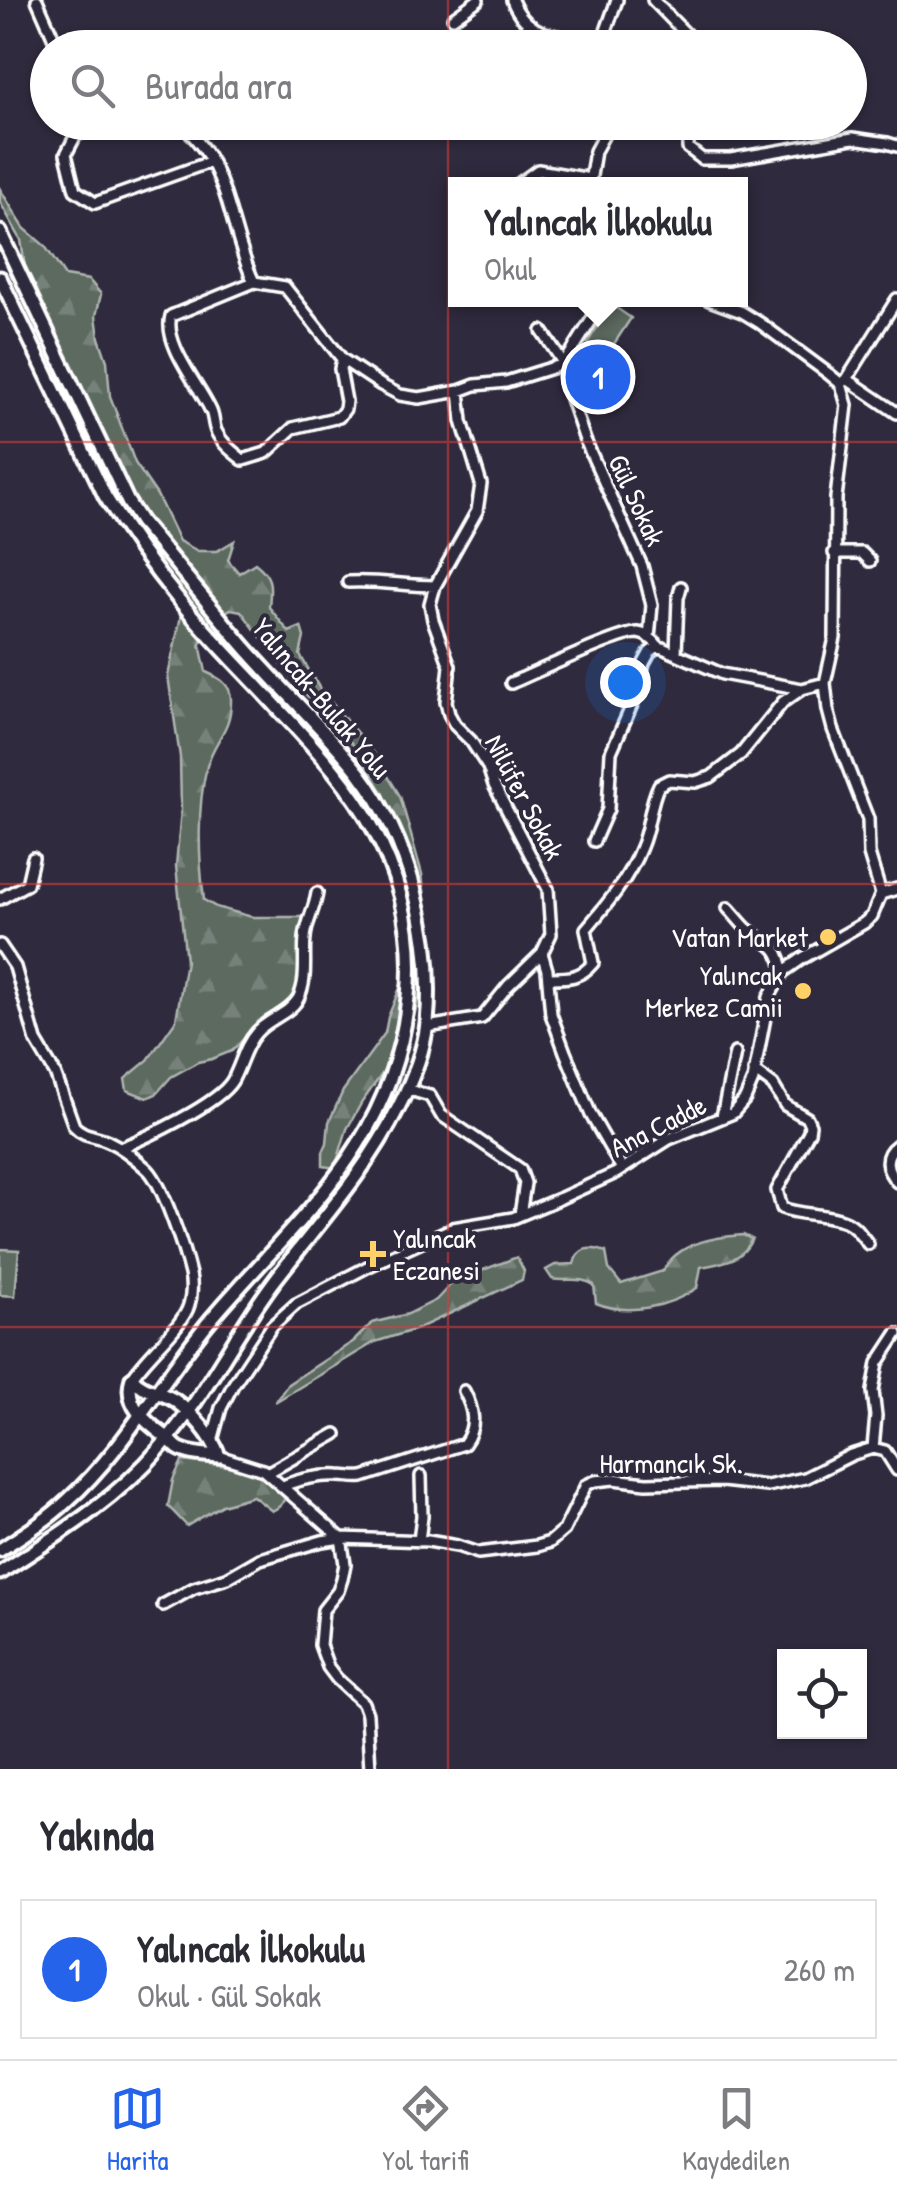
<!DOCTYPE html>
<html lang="tr">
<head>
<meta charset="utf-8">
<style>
  body { margin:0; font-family:"Patrick Hand",sans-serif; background:#f2f2f3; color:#2b2b33 }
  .controls { position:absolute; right:30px; bottom:30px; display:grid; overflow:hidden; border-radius:0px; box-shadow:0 2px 8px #0004 }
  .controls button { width:90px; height:90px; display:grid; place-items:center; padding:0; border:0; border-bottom:2px solid #e1e1e2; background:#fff; color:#2b2b33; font:50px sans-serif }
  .you { position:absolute; left:625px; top:682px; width:35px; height:35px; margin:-25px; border:8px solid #fff; border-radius:50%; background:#1a73e8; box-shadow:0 0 0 15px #1a73e833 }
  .badge { display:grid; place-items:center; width:65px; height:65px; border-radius:50%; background:#2563eb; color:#fff; font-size:32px; font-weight:700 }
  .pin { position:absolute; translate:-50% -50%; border:5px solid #fff; box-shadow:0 2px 10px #0006 }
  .popup { position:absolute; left:448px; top:177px; width:300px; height:130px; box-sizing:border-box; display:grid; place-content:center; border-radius:0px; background:#fff; filter:drop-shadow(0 2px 8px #0005); font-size:32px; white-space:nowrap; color:#7c7c81 }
  .popup b { font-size:38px; color:#2b2b33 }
  .popup::after { content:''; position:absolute; left:50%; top:100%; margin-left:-20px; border:20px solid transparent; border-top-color:#fff }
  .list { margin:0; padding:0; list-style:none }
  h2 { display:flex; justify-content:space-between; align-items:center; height:130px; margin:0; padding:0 40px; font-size:42px }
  h2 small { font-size:32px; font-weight:400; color:#7c7c81 }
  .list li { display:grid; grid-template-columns:65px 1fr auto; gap:30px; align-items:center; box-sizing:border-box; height:140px; margin:0 20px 20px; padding:0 20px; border:2px solid #e1e1e2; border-radius:0px }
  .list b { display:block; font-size:38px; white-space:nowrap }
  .list p { margin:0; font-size:32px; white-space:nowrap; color:#7c7c81 }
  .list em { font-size:32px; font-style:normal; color:#7c7c81 }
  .icon { flex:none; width:55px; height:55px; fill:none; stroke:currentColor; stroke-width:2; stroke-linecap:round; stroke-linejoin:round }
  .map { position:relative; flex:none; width:897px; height:1769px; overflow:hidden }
  .search { position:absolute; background:#fff; box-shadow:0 2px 8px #0004; left:30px; right:30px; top:30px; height:110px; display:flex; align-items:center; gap:25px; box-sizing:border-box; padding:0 35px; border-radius:55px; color:#7c7c81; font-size:38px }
  .sheet { height:290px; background:#fff }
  nav { display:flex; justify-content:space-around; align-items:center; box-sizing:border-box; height:140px; border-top:2px solid #e1e1e2; background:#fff; font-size:28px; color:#7c7c81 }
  nav a { display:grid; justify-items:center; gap:5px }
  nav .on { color:#2563eb }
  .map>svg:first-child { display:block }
  .green { fill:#5d6b61; stroke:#aeb5b0; stroke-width:2.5 }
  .forest { fill:url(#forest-firs); stroke:#aeb5b0; stroke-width:2.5 }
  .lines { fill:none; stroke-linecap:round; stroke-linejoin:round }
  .minor-casing { stroke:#fff; stroke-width:16 }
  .major-casing { stroke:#fff; stroke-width:19 }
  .minor { stroke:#2f2a3d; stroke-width:9 }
  .major { stroke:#2f2a3d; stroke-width:11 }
  .grid { fill:none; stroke:#da3e3e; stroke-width:2.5; stroke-opacity:0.55 }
  .poi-dot { fill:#ffd166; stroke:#2f2a3d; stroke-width:4 }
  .labels { text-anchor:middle; stroke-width:8; stroke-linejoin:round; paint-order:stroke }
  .street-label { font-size:28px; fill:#fff; stroke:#2f2a3d }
  .poi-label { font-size:28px; fill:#fff; stroke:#2f2a3d; text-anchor:end }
</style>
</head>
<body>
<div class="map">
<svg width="897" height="1769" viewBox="0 0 897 1769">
  <defs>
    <pattern id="forest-firs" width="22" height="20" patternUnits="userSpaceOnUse" patternTransform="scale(2.5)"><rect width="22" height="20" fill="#5d6b61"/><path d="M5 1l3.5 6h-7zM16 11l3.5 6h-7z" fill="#758179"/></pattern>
  </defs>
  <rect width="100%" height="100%" fill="#2f2a3d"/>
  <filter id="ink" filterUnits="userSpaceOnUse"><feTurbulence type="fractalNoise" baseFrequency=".01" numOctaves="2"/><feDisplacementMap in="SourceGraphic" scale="20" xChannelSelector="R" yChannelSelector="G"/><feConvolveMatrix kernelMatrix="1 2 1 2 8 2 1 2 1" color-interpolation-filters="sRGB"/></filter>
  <g filter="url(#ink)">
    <path class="green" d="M612,305L631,318L606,356L587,343Z
      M0,1249L19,1250L15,1296L0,1295Z"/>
    <path class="forest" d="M0,189L24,228L45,246L65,276L89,280L101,294L96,316L99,338L107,361L110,396L135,463L157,495L179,541L198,551H217L234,541L228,560L239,573L255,563C273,577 271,585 269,607L289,632L301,627L304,637L300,655L320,689L374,753L400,796L422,874L429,929L426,967L412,1025L392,1060L362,1102L347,1129L335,1168L323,1166V1152L327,1143L329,1122L343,1091L385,1033L388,1017L404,978L413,927L400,869L397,834L384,794L357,749L296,684L241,611L231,609L210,619L200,644L206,672C219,678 231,684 231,699C232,730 214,740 207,766C197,806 199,859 204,900L216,907L252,917H303L300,983L293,999L281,1010L256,1026L232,1051L212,1059L198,1062L171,1077L156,1094L147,1098L127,1090L125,1079L148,1060L176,1020L186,961L176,866L181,809L180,757L168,676L184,602L178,578L132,510L120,482L86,432L75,401L39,362L33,341L43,318L26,274L21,240L0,202Z
      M743,1235L752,1239C741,1262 724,1262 701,1267L697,1288C670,1307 627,1316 596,1303L594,1285C581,1276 567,1282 552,1279L546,1270L555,1265L574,1264C578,1247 590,1246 606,1252L609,1269L621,1284L663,1271C677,1243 713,1237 743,1235Z
      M517,1257L524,1271L522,1280L417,1329L375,1342L275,1402L288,1384L354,1341L372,1323L408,1314L436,1300L454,1281Z
      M182,1461L239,1467L256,1473L285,1491C285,1502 282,1506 272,1511L253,1496L222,1505L187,1526L168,1506L173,1480Z"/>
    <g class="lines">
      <defs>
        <path id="minor" d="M37,0L58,48
          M512,0C529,42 565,36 602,42L606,48
          M653,0L690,38L693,48
          M453,18L478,0
          M602,42L617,0
          M114,122L76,135L66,154L75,190L95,203L210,162
          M182,122C190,133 200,143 207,154C231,193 234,241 254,282
          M688,122V148L702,159H731L853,138L887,143L897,146
          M590,182L595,151L611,122
          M517,185L538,170L590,179
          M542,331L564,364L569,393L585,440L642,566L652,605L649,638
          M342,359L340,369L346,401L345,409L339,417L293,428L266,453L243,460C233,452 222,444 216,431C213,424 214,416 210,409C198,384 163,343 171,316L254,282L285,287L342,359L381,385L400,395L419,398L459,391L475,385L506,382L564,364L604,300
          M847,379L897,413
          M841,384L847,379L897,299
          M459,391L462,421L481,484L477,511L435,586L430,604L433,620L450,666L446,702L449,714L455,725L471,741L488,767L494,785L548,889L551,934L542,953L547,970L551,1014L565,1052L591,1115L622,1169
          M834,553H862L870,561
          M348,582C378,580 406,586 435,586
          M676,653L678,598L681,587
          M511,683C533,674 621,632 638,633C646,634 654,640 658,646L722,674L802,689
          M594,841L608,809L611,752L635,698L644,663L650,652L658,646
          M881,894L897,889
          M0,899L27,884L33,858
          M728,908C734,914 740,922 746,928C766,944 780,943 783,972
          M0,945L15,967L36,1041L55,1073L74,1126C84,1137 96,1135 108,1141C121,1147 135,1158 146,1168C162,1180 185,1253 190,1274C192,1283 192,1296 189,1305C183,1326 146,1356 132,1378
          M548,978C566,978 580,979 593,963L586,929C608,903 629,878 641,847C650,827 649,805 659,785L669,780L695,782L711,777L741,754L783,702L802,689L825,683
          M427,1027L482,1018L508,986L542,953
          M754,1071L773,1085L785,1105L807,1118L810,1125L809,1132L777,1190L782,1208C802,1216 826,1213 845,1221C855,1225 862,1236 868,1244
          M406,1089L430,1096L441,1115L520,1169L525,1183L520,1215
          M722,1117L735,1053
          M897,1145C882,1156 886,1170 897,1182
          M120,1148C146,1138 218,1104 232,1081C241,1066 244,1046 256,1033C267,1019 288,1015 298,999C308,980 303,958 305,938C306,923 315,908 317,893
          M212,1441L221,1408L233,1385L272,1326L296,1304L371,1265L453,1228L513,1218L561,1198L616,1173L669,1139L733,1113L745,1099L753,1080L769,997L783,972L803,958L864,923L872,916L881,894L869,854L868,819L833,729L828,710L825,683L835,638L836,498L847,405L841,384L829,374L760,323L742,312L709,300
          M873,1448L876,1416L873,1391L878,1363L897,1334
          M219,1456L263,1470L341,1538L345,1564L342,1579L338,1591L323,1610L320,1645L328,1667L337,1679L363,1703L367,1714L370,1769
          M267,1473L336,1434
          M283,1486C299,1479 321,1475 339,1476C348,1476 354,1478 363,1477L464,1444C477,1426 474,1410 464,1391
          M419,1541L422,1516L421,1476
          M163,1605L194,1588L227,1578L260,1559L322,1541L341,1538L428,1541L457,1546L478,1553L537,1546L550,1542L564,1530L586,1485L595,1481L614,1479L646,1483L722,1481L767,1486L805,1478L851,1455L873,1448L885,1451L897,1470"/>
        <path id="major" d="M0,232L128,502L141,522C175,562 208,604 242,644C280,688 323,727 359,773C410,839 435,940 427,1023C424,1051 411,1083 398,1108C366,1172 318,1224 275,1280C234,1334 205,1397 160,1448C116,1500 57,1536 0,1573
          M0,278L105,496C127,532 152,567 179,600C209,637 244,671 276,706C312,745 349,783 374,830C402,882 414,938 408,997C395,1142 300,1215 212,1318C162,1377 125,1449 67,1501C47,1520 23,1535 0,1550
          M132,1378C144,1392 159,1391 174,1400C192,1413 212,1435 219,1456C207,1455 189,1455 178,1448C174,1445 171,1440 166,1437C147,1423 123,1405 132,1378Z"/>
      </defs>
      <use href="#minor" class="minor-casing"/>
      <use href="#major" class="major-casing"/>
      <use href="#minor" class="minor"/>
      <use href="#major" class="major"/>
    </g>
  </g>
  <path class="grid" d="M448,0V48M448,122V1769M0,442H897M0,884H897M0,1327H897"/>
  <g class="poi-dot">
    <circle cx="828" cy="937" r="10"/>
    <circle cx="803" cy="991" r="10"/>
    <path d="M368 1239h10v10h10v10h-10v10h-10v-10h-10v-10h10z"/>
  </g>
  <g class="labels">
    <g class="street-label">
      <text transform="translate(637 500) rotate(65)" y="10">Gül Sokak</text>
      <text transform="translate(322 698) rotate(50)" y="10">Yalıncak-Bulak Yolu</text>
      <text transform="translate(525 797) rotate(62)" y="10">Nilüfer Sokak</text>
      <text transform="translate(658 1126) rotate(-27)" y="10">Ana Cadde</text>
      <text x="671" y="1473">Harmancık Sk.</text>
    </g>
    <g class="poi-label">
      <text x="808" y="947">Vatan Market</text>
      <text x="783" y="985">Yalıncak<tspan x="783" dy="32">Merkez Camii</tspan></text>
      <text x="393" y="1248" text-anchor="start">Yalıncak<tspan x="393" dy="32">Eczanesi</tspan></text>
    </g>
  </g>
</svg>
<div class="controls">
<button><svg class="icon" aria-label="locate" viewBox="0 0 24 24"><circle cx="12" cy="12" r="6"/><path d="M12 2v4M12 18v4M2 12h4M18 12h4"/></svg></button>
</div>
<div class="you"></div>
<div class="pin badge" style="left:598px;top:377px">1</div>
<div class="popup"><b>Yalıncak İlkokulu</b>Okul</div>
<div class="search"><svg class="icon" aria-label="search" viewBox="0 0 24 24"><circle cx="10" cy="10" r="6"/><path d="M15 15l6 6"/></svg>Burada ara</div>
</div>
<section class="sheet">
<h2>Yakında<small></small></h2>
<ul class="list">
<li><span class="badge">1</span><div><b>Yalıncak İlkokulu</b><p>Okul · Gül Sokak</p></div><em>260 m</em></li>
</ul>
</section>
<nav>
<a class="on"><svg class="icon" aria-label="map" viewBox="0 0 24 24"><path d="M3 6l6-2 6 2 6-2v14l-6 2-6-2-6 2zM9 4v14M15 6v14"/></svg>Harita</a>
<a><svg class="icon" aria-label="directions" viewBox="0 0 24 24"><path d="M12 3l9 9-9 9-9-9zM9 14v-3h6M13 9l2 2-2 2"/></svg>Yol tarifi</a>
<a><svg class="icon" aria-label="saved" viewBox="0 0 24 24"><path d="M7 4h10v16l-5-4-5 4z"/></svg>Kaydedilen</a>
</nav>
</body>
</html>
